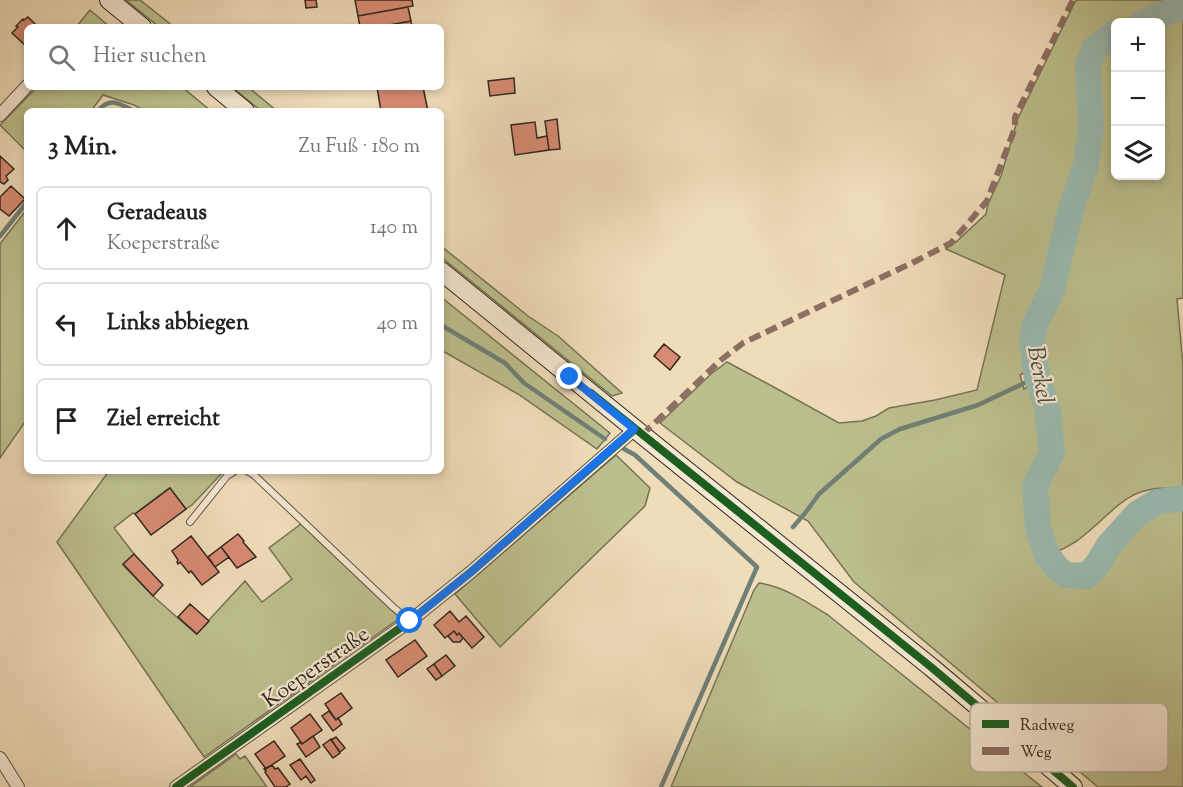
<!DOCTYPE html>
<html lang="de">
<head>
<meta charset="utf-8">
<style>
  body { margin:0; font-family:"Sorts Mill Goudy",serif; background:#f2f2f2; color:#222 }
  .controls { position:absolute; right:18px; top:18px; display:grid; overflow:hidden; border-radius:9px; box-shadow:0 3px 9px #0003 }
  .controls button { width:54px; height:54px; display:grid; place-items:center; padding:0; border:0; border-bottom:2px solid #e0e0e0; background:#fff; color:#222; font:30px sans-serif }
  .stop { position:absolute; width:18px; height:18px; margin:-14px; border:4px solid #1a73e8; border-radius:50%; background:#fff }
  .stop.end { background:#1a73e8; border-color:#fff; box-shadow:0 2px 6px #0008 }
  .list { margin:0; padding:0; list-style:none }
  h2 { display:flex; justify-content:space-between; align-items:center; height:78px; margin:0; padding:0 24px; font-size:26px }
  h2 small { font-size:20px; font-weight:400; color:#767676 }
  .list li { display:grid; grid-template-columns:39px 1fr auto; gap:18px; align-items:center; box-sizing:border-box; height:84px; margin:0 12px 12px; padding:0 12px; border:2px solid #e0e0e0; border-radius:9px }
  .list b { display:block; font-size:22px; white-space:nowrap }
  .list p { margin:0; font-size:20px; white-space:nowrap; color:#767676 }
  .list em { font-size:20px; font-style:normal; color:#767676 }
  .icon { flex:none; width:33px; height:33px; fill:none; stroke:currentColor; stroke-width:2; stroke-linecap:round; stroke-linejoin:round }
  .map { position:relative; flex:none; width:1183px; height:787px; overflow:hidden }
  .search { position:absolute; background:#fff; box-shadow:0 3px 9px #0003; left:24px; top:24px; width:420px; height:66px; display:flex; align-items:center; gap:15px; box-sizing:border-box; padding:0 21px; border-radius:9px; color:#767676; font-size:22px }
  .panel { position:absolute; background:#fff; box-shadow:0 3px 9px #0003; left:24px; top:108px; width:420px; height:366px; border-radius:9px }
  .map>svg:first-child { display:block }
  .green { fill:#bcbf8d; stroke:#767356; stroke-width:1.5 }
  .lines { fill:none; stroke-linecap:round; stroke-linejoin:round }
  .stream { stroke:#708076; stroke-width:4.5 }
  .river { stroke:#9abbb1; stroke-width:26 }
  .building { fill:#d88b73; stroke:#30271e; stroke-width:1.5 }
  .lane-casing { stroke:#605445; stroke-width:8 }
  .street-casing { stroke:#605445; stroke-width:14 }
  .secondary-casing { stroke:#30271e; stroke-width:20 }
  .lane { stroke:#f5e8d2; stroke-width:6 }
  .street { stroke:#f5e8d2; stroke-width:12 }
  .secondary { stroke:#f5e8d2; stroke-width:18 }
  .quiet { stroke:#8d6e63; stroke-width:6; stroke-dasharray:12 6; stroke-linecap:butt }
  .cycleway-casing { stroke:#f5e8d2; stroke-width:11 }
  .cycleway { stroke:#1b5e20; stroke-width:8 }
  .route { stroke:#1a73e8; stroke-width:8 }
  .labels { text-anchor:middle; stroke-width:4.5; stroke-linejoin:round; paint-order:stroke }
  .street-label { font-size:22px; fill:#30271e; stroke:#f5e8d2 }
  .water-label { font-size:24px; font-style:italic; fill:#4a4c43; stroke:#f5e8d2 }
  .key { fill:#f5e8d2; stroke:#baae9c; stroke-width:1.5 }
  .key-label { font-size:16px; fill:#30271e }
</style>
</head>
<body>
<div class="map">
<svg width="1183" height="787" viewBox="0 0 1183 787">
  <rect width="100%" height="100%" fill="#efdcb9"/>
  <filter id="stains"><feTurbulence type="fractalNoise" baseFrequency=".00333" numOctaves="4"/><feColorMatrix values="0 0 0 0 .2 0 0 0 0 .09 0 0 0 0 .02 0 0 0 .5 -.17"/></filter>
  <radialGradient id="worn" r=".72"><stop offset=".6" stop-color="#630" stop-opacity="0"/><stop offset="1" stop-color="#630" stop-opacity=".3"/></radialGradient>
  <path class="green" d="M126,0H140L174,27H159Z
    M1076,0H1181C1168,10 1132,22 1116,22L1115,26L1103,33L1092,45L1084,60L1082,79L1086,131L1081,163L1068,196L1047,289L1030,323L1026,341L1031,365L1030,370L1020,375L1024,389L1030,385L1031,390L1040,407L1045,449L1039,464L1028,482L1027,507L1034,533L1043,498L1044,484L1058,457L1056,408L1044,388L1041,361L1037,342L1041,327L1057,292L1078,202L1091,166L1097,132L1093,79L1094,63L1101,51L1115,38L1116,176H1160V22H1159L1183,12V298L1177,299L1183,365V490C1128,480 1116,512 1078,540C1070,545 1062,551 1053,552C1048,553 1043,551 1039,551C1044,566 1055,581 1072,584C1079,585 1086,583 1092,583L1109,555L1147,514L1160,507L1183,505V787H1098L854,582L808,521L737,482L660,423L711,374L727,362L770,385L839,423L862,421L876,416L889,408L935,400L977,390L1005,275L946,249L956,242L986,214L988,204L1001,176L1018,118Z
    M90,10L110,27H76Z
    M37,87H182L211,111H145L134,105L103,95L91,111H27V152L0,125Z
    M232,87H248L277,111H261Z
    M27,209V419L0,458V244Z
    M441,246L528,316L558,336L622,393L612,396L441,257Z
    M441,297L610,433L597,449L518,394L441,350Z
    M616,455L650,488L645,506L500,647L455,594Z
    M109,471H224L192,505L186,509L169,488L135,514L133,513L114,528L134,554L123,565L153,596L196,634L245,581L262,602L292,579L269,548L301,524L400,618L204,757L57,542Z
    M759,583C783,586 807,602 828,615L1042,787H671L754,590Z
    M236,754L240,759L245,756L267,787H190Z"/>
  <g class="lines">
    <path class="stream" d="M98,111C110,96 120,104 134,111
      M0,236L27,202
      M441,325L505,363L524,383L605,439
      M624,449L635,455L757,567L661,787
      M793,527L806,512L819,494L881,439L900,429L978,405L1037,377"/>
    <path class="river" d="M1142,22L1183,6
      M1116,32L1095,48L1088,64L1091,129L1086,165L1071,209L1052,290L1035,325L1032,341L1037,377L1047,406L1052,452L1035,486L1038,528L1047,555L1057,568L1066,575L1087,576L1097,565L1109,545L1138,513L1157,502L1183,498"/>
  </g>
  <path class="building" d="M305,0H316L317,7L306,8Z
    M355,0H412L413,6L358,16Z
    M408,7L411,21L378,27H360L358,16Z
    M28,17L38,27H27V47L12,33L18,27L16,26L23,19L24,20Z
    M411,21L412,27H378Z
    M514,78L515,93L490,96L488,81Z
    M377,87H423L428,111H381Z
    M557,119L560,149L549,150L545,121Z
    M535,122L537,138L547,136L549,150L515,155L511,125Z
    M0,156L14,169L6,176L8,180L4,184L0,182Z
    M11,186L25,199L9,216L0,209V197Z
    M664,344L680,357L670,370L654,356Z
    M170,488L186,509L151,535L135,514Z
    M238,534L244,541L243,542L256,557L237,568L221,547Z
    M191,536L219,572L202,585L191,571L189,573L180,562L178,564L177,562L178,560L172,551Z
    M221,547L229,557L215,567L208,557Z
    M134,554L163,585L153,596L123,564Z
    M190,604L209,621L197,634L178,617Z
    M450,611L459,622L466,616L484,637L472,648L459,633L457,635L454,631L445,638L434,625Z
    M454,631L457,635L459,633L463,638L460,642H453L448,636Z
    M415,640L427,656L398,677L386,660Z
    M446,655L455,666L442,676L434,664Z
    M434,664L442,676L436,680L427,669Z
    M341,693L352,708L336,720L325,704Z
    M329,711L336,720L338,718L342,724L333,731L322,716Z
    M310,714L322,730L302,744L291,728Z
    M313,736L320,747L306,757L297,744L301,742L302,744Z
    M336,737L345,748L340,752L331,740Z
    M331,739L340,753L333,758L323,745Z
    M274,741L285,756L266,769L255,754Z
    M300,759L315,780L311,783L306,776L301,780L290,765Z
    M272,765L275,769L278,768L290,784L286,787H275L265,772L266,771L264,769Z"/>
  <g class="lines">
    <defs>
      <path id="lane" d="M247,471L254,475L393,607L410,621
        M190,522L227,476L235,471"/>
      <path id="street" d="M0,115L27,86
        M0,758L18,787
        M176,787L410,621L471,572L635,429"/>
      <path id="secondary" d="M109,0L142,27
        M216,87L245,111
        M441,271L635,429L931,667L1073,787"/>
    </defs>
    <use href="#lane" class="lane-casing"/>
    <use href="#street" class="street-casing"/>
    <use href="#secondary" class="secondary-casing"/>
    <use href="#lane" class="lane"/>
    <use href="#street" class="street"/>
    <use href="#secondary" class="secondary"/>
    <path class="quiet" d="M642,435L721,360L743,343L916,261L951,243L987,201L1015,128V117L1073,0"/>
    <defs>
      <path id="cycleway" d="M591,393L931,667L1073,787
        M176,787L410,621L471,572L635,429"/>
    </defs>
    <use href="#cycleway" class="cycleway-casing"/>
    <use href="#cycleway" class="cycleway"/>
  </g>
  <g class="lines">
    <path class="route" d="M410,621L471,572L634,429L570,377"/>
  </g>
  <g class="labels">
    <g class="street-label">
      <text transform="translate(315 666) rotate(-35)" y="8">Koeperstraße</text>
    </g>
    <g class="water-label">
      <text transform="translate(1041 375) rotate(80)" y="8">Berkel</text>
    </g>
  </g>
  <rect x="970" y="703" width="198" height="69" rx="9" class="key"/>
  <rect x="982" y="720" width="27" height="8" fill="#1b5e20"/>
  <rect x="982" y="747" width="27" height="8" fill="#8d6e63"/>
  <g class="key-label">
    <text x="1020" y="730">Radweg</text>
    <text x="1020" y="757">Weg</text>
  </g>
  <rect width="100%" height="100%" filter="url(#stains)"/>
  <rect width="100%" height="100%" fill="url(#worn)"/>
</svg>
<div class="controls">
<button>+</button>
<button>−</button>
<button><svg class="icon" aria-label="layers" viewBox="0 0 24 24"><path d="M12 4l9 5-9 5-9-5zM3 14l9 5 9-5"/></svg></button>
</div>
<div class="stop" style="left:410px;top:621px"></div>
<div class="stop end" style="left:570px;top:377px"></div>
<div class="search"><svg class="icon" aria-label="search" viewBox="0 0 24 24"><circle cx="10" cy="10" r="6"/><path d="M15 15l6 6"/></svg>Hier suchen</div>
<section class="panel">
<h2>3 Min.<small>Zu Fuß · 180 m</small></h2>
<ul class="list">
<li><svg class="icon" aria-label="ahead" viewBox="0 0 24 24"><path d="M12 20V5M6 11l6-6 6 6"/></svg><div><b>Geradeaus</b><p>Koeperstraße</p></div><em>140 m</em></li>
<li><svg class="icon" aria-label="left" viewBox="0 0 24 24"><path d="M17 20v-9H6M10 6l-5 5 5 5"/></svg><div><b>Links abbiegen</b></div><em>40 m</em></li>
<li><svg class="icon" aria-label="arrive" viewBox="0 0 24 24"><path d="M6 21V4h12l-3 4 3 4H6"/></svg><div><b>Ziel erreicht</b></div></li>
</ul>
</section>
</div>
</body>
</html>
